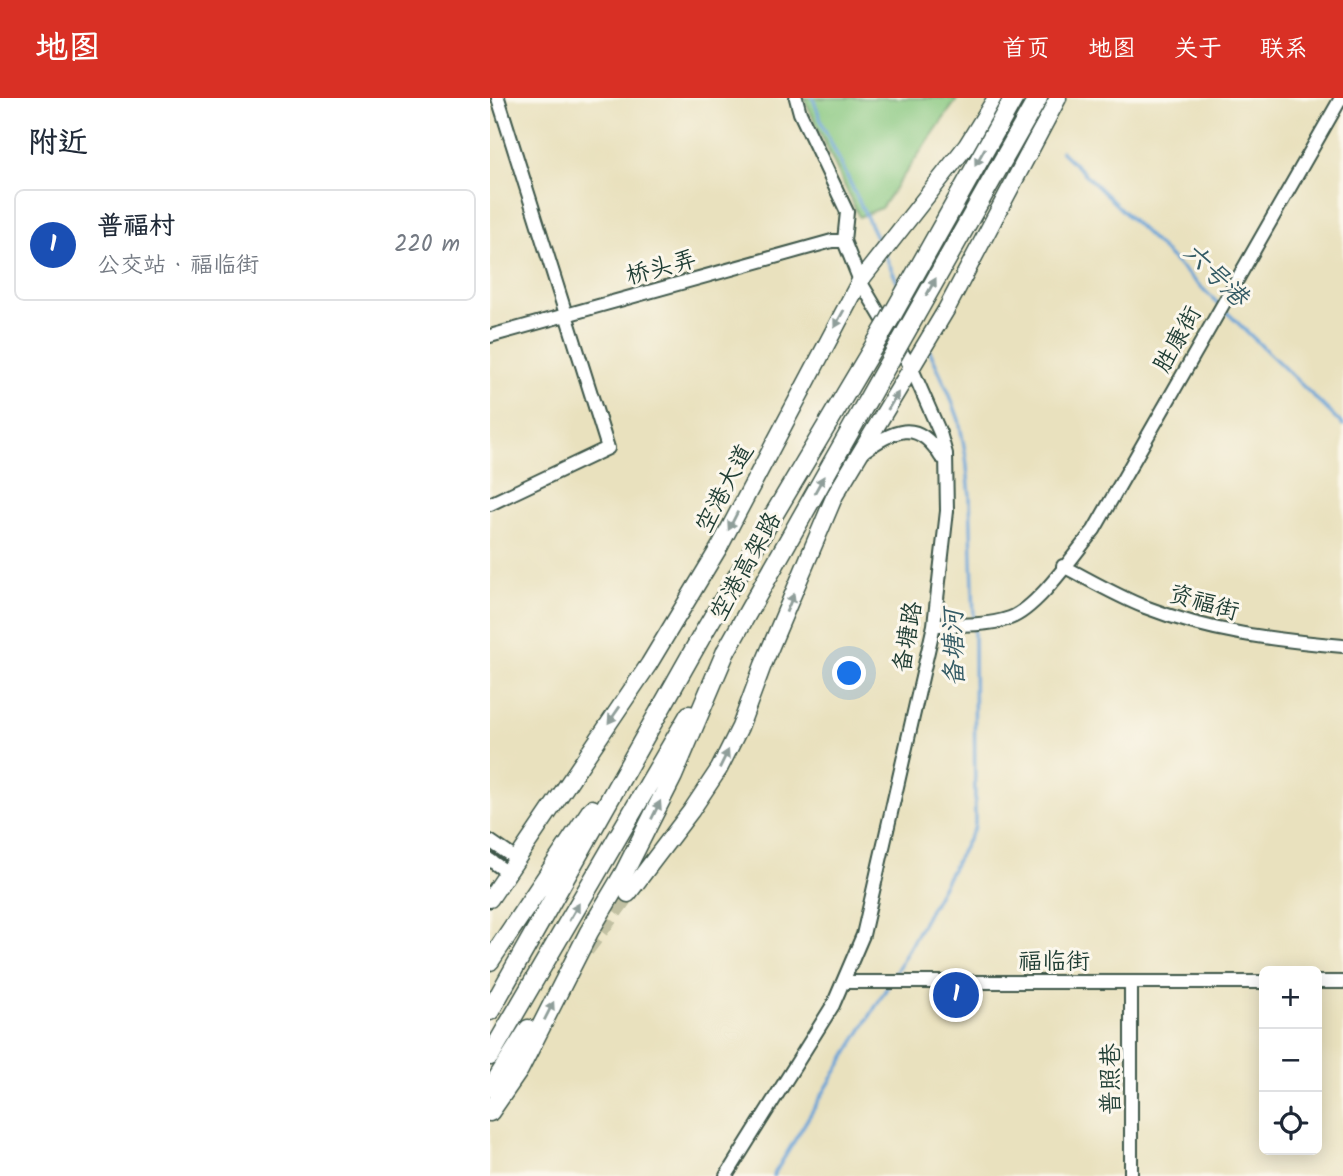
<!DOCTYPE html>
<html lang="zh">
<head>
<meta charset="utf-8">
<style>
  body { margin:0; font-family:Kalam,"LXGW WenKai TC",sans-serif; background:#f6f6f7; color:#1f2937 }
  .controls { position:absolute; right:21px; bottom:21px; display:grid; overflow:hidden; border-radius:10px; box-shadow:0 4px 18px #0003 }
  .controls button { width:63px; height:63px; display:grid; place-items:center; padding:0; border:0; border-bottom:2px solid #e0e1e3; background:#fff; color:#1f2937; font:35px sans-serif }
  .you { position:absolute; left:360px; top:576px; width:24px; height:24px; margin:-18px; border:5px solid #fff; border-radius:50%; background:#1a73e8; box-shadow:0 0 0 10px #1a73e833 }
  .badge { display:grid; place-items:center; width:46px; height:46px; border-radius:50%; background:#d93025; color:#fff; font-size:23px; font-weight:700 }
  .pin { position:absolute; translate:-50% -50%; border:4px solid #fff; box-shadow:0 2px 7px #0006 }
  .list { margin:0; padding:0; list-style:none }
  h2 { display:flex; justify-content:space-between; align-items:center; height:91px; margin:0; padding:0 28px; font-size:30px }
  h2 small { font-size:23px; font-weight:400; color:#747a83 }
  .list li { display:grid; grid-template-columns:46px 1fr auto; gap:21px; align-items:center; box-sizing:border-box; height:112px; margin:0 14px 14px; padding:0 14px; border:2px solid #e0e1e3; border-radius:10px }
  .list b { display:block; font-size:26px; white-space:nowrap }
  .list p { margin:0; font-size:23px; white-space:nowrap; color:#747a83 }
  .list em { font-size:23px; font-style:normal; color:#747a83 }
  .icon { flex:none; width:38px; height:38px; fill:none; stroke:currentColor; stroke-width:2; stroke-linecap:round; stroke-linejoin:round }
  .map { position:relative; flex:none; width:853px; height:1078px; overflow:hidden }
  header { display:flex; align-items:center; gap:42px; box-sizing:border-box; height:98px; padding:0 35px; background:#d93025; color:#fff }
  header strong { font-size:33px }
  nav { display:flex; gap:38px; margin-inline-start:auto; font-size:24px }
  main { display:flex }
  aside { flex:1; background:#fff }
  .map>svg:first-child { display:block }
  .green { fill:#87c77f; stroke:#53825a; stroke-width:2 }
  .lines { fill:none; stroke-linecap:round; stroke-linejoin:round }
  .stream { stroke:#66a1d6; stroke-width:3.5 }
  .major-tunnel { stroke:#c1c0a2; stroke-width:16; stroke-dasharray:16 8; stroke-linecap:butt }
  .minor-casing { stroke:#3d5649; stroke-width:16 }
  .major-casing { stroke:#3d5649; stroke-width:19 }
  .highway-casing { stroke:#3d5649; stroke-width:21 }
  .minor { stroke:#fff; stroke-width:12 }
  .major { stroke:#fff; stroke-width:16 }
  .highway { stroke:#fff; stroke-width:18 }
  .highway-bridge-casing { stroke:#3d5649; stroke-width:21; stroke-linecap:butt }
  .highway-bridge { stroke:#fff; stroke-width:18 }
  .oneway { fill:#8f9e9a }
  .labels { text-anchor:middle; stroke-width:6; stroke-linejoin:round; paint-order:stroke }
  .street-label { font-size:24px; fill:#1f3d34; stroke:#fbf7ec }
  .water-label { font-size:26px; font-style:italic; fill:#345b65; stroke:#fbf7ec }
</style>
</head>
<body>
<header>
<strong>地图</strong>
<nav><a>首页</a><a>地图</a><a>关于</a><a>联系</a></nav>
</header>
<main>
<aside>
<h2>附近<small></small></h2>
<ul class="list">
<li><span class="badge" style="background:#1a4fb4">1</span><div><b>普福村</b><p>公交站 · 福临街</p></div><em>220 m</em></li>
</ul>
</aside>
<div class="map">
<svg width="853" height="1078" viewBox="0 0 853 1078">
  <rect width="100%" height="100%" fill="#fbf7ec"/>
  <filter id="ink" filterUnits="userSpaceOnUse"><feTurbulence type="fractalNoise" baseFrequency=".0143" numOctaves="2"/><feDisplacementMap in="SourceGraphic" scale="14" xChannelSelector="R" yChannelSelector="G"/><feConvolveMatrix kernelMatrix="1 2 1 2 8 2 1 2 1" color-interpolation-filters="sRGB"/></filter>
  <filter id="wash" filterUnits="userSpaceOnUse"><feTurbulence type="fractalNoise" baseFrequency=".00686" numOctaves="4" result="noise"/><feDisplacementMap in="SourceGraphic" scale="28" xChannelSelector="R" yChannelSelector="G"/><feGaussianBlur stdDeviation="1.57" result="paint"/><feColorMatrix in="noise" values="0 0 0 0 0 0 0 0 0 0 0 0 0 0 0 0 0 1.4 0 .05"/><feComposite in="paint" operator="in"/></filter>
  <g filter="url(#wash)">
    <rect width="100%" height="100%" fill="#e9e1be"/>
    <path class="green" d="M314,0H468L391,110L369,119Z"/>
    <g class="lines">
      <path class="stream" d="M323,0L333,28L390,147
        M571,53L853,327
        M395,157L411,192
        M402,881L485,729L484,521L480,398L476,359L469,322L459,295L438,249
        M283,1078L398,888"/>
    </g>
  </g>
  <g filter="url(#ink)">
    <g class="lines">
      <path class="major-tunnel" d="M96,852L138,796"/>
      <defs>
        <path id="minor" d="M0,238L342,143H354
          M371,355C403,333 427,318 451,359
          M0,406L118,350L8,0
          M573,468C600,482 627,498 655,509C719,534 784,542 853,548
          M444,527C468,527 497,528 520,520C548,510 584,456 604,432L851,0
          M0,743L26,761
          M0,762L18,775
          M354,884H774
          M641,884V1078
          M827,884H853
          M236,1078L343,907L373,837L444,527L457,413L456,356L450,335L422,271L370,183L354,143L357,114L310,15L306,0"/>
        <path id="major" d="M138,796L201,713L229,671L250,629L273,567L345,397L456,212L568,0
          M0,801L159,566L230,448L370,183L477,47L506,0
          M0,990L38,930"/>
        <path id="highway" d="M0,863L102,711
          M0,913L214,534
          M0,958L199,617
          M0,1014L29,972L99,834L134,775L183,678L236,553"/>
      </defs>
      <use href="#minor" class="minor-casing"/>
      <use href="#major" class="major-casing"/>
      <use href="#highway" class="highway-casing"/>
      <use href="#minor" class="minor"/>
      <use href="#major" class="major"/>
      <use href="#highway" class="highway"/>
      <defs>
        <path id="highway-bridge" d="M214,534L400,221L524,0
          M236,553L548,0"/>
      </defs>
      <use href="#highway-bridge" class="highway-bridge-casing"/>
      <use href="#highway-bridge" class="highway-bridge"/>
    </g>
    <defs><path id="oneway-solid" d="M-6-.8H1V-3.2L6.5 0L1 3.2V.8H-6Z" transform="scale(1.75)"/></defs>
    <g class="oneway">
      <use href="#oneway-solid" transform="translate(490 59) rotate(119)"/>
      <use href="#oneway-solid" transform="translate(441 189) rotate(-61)"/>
      <use href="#oneway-solid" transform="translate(349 221) rotate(119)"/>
      <use href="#oneway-solid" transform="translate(403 303) rotate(-59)"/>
      <use href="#oneway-solid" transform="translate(329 387) rotate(-61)"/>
      <use href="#oneway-solid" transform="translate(243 423) rotate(117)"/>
      <use href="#oneway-solid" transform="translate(300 505) rotate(-67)"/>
      <use href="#oneway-solid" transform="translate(124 617) rotate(125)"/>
      <use href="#oneway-solid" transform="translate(234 661) rotate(-64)"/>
      <use href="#oneway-solid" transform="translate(166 712) rotate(-64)"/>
      <use href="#oneway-solid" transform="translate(84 814) rotate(-60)"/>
      <use href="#oneway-solid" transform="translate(59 913) rotate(-63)"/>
    </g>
  </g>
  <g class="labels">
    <g class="street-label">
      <text transform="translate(171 169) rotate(-15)" y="8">桥头弄</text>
      <text transform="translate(687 241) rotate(-61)" y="8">胜康街</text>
      <text transform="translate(234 390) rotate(-62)" y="8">空港大道</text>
      <text transform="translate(255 468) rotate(-61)" y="8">空港高架路</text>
      <text transform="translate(714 504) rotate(16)" y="8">资福街</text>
      <text transform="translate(417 539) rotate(-80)" y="8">备塘路</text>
      <text x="564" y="871">福临街</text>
      <text transform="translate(620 981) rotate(-90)" y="8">普照巷</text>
    </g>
    <g class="water-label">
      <text transform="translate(726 176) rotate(44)" y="9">六号港</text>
      <text transform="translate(463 550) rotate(-91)" y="9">备塘河</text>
    </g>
  </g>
</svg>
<div class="controls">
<button>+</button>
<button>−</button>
<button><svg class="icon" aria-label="locate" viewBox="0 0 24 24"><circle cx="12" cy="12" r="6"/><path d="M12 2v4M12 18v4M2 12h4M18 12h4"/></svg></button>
</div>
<div class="you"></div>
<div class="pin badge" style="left:466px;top:897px;background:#1a4fb4">1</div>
</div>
</main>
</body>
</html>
